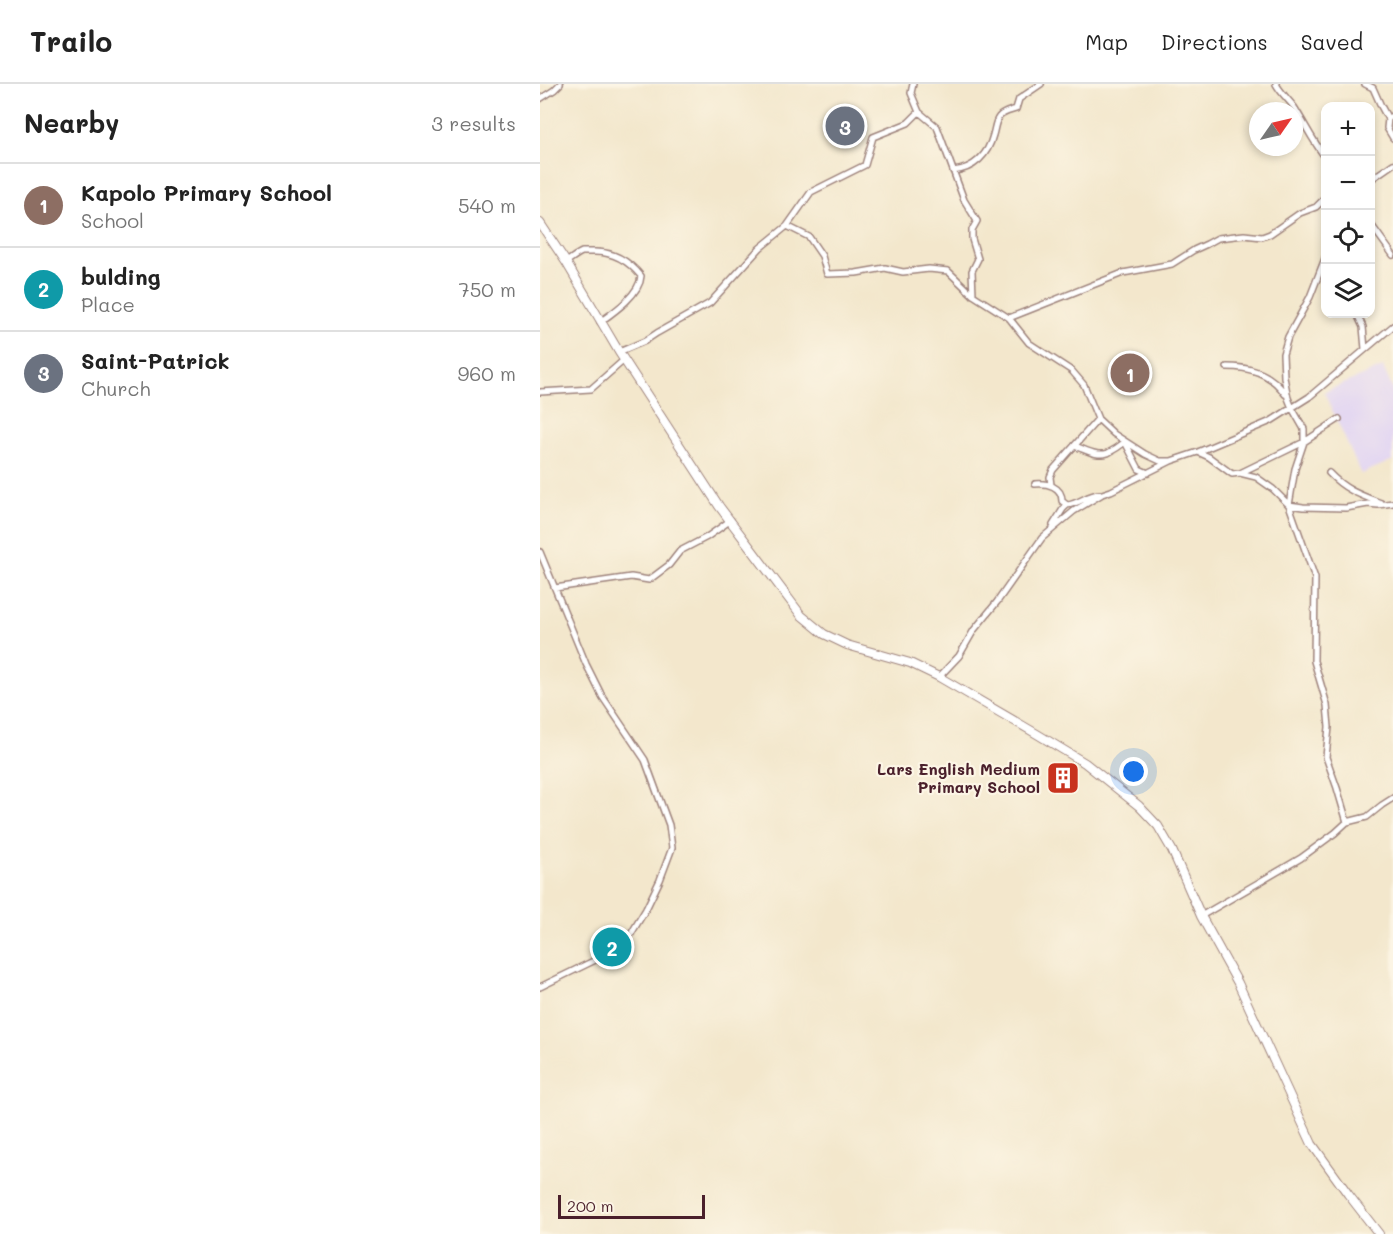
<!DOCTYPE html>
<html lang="en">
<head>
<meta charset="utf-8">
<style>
  body { margin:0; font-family:Mali,sans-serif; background:#f6f6f6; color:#222 }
  .controls { position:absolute; right:18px; top:18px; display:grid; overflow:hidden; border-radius:12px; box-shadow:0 3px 9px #0003 }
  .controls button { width:54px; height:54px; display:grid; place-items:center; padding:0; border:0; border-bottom:2px solid #e0e0e0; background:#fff; color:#222; font:30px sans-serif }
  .compass { position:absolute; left:709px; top:18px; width:54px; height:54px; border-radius:50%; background:#fff; box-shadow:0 3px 9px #0003; rotate:56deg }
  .scale { position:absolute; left:18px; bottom:15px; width:147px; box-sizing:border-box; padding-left:6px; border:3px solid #4a1f2b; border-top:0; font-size:16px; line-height:21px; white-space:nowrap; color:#4a1f2b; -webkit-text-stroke:4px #fcf5e5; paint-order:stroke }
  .you { position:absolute; left:594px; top:688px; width:21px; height:21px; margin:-15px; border:4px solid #fff; border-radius:50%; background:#1a73e8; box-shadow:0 0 0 9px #1a73e833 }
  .badge { display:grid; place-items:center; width:39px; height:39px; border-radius:50%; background:#c8321e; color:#fff; font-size:20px; font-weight:700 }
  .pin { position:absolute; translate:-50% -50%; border:3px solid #fff; box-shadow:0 2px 6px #0006 }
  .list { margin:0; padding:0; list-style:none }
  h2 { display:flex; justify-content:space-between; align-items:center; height:78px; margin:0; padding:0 24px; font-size:26px }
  h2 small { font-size:20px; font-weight:400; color:#767676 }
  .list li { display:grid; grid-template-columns:39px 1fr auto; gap:18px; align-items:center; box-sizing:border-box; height:84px; padding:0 24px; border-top:2px solid #e0e0e0 }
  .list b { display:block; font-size:22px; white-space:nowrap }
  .list p { margin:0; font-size:20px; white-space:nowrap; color:#767676 }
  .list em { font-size:20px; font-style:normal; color:#767676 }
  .icon { flex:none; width:33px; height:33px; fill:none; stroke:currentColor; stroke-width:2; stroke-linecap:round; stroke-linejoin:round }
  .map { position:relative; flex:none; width:853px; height:1150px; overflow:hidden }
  header { display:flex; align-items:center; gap:36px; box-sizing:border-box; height:84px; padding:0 30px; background:#fff; border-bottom:2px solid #e0e0e0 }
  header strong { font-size:28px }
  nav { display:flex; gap:33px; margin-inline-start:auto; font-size:21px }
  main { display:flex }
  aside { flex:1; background:#fff }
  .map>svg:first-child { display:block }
  .built { fill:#e1d4f3 }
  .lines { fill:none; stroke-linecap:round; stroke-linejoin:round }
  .minor-casing { stroke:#9e837c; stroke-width:8 }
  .secondary-casing { stroke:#9e837c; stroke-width:10 }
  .minor { stroke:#fff; stroke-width:5 }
  .secondary { stroke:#fff; stroke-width:8 }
  .labels { text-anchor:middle; stroke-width:4.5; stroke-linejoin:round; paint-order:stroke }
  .poi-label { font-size:16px; font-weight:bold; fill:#4a1f2b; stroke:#fcf5e5; text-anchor:end }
</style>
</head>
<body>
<header>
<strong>Trailo</strong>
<nav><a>Map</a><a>Directions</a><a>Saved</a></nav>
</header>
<main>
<aside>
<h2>Nearby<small>3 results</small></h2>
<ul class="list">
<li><span class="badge" style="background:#8d6e63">1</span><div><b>Kapolo Primary School</b><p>School</p></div><em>540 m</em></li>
<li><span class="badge" style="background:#0f9aa8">2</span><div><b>bulding</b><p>Place</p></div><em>750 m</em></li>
<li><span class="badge" style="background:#6b7280">3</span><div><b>Saint-Patrick</b><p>Church</p></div><em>960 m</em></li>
</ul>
</aside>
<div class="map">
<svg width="853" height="1150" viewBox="0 0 853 1150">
  <rect width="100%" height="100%" fill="#fcf5e5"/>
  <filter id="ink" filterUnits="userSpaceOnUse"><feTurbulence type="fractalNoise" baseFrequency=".0167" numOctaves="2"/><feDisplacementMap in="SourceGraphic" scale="12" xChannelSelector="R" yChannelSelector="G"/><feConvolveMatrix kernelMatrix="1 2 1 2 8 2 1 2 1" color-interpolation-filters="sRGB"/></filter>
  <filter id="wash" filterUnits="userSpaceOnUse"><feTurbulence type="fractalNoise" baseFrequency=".008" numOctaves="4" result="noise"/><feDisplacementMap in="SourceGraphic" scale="24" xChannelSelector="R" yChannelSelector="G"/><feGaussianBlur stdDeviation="1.35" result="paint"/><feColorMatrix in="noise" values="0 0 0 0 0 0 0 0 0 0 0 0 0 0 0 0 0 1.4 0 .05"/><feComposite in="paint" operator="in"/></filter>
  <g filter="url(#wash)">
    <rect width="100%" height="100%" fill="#f3e7cc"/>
    <path class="built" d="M843,283L853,306V376L821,390L784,308Z"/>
  </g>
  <g filter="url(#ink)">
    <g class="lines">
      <defs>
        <path id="minor" d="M373,0L371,9L379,28
          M736,0C741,9 748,15 754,23C765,40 773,58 786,74
          M825,0L833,4L841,22L848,35
          M0,15L14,6L20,0
          M853,31L848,35L847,44L853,54
          M413,87C434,85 448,71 453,51C455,45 455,38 459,33C463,28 470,27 476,25L479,15L501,0
          M830,96L853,80
          M830,139L853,171
          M247,142L269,153L282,172L287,190L316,189L345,184L363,188L389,185L408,187L433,211L469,234L489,259L532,287L544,301L558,335L574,350L605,370L620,377H631L571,407L562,410L534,427L502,454L457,518L434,546L419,572L399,593
          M786,172L770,213L748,253L743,270L744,293L748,314L752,324L764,345V358L755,385L749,421L763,423L806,424L828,420L838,421L853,419
          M26,178C31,175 37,170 42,168C44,168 50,168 52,168C72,167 88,176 101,192C100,210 74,228 60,238
          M817,230L823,243L825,265
          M469,234L583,189L632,180L654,166L667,160L678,154L704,151L722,153L730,150L760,129L776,123L786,113
          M79,268L105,257L117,249L170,219L220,164L247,142L271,108L325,81L333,53L368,39L379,28L397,43L424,116L437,137L432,146V155L438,175L432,187L433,211
          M687,283C711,283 732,290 745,310
          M0,308L51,305L84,276
          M534,362C545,365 556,373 568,369C574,366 580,362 585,358L599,385L608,389
          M658,368L669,373L692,390L700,389L716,393L733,405L749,421L775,494L774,577L787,621L789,643L786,673L797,704L807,738L795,749L761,774L661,832
          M631,377L658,368L731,337L769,313L853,242
          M700,389L764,358L799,335
          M789,389C805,406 820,411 841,419
          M495,400C507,399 522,402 522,417L527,421C539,420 548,410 560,410
          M511,401L510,393L513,386L558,335
          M513,441L523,425L527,421
          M0,468L46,580L62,612L105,676L129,741L132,764L120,796L106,825L88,855L76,866L0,903
          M15,504L91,493L109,496L129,481L140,467L167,453L191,436
          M807,738L827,733L842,721L853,714"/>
        <path id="secondary" d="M0,139L26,178L79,268L179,422L261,531L284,550L307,561L370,579L399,593L497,650L545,679L599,722L618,742L632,766L661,832L698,899L772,1060L808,1110L839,1150"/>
      </defs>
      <use href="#minor" class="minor-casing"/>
      <use href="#secondary" class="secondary-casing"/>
      <use href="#minor" class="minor"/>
      <use href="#secondary" class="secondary"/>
    </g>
  </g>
  <defs>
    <symbol id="building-square" viewBox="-11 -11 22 22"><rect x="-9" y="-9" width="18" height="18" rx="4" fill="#c8321e" stroke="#fcf5e5"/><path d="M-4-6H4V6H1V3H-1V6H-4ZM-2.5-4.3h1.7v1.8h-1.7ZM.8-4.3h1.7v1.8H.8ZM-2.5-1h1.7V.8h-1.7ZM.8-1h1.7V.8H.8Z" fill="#fff"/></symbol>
  </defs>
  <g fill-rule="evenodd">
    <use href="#building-square" x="504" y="675" width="38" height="38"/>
  </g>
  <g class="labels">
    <g class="poi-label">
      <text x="500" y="691">Lars English Medium<tspan x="500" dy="18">Primary School</tspan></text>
    </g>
  </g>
</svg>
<div class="controls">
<button>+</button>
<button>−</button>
<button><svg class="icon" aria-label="locate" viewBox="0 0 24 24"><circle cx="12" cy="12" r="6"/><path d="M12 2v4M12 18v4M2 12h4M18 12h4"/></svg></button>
<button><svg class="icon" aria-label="layers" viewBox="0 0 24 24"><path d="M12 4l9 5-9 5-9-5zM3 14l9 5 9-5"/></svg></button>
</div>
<svg class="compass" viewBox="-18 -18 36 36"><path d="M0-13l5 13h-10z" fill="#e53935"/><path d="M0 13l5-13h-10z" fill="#767676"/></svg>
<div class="scale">200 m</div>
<div class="you"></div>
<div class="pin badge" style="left:590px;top:289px;background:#8d6e63">1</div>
<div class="pin badge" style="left:72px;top:863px;background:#0f9aa8">2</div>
<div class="pin badge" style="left:305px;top:42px;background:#6b7280">3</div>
</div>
</main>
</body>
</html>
